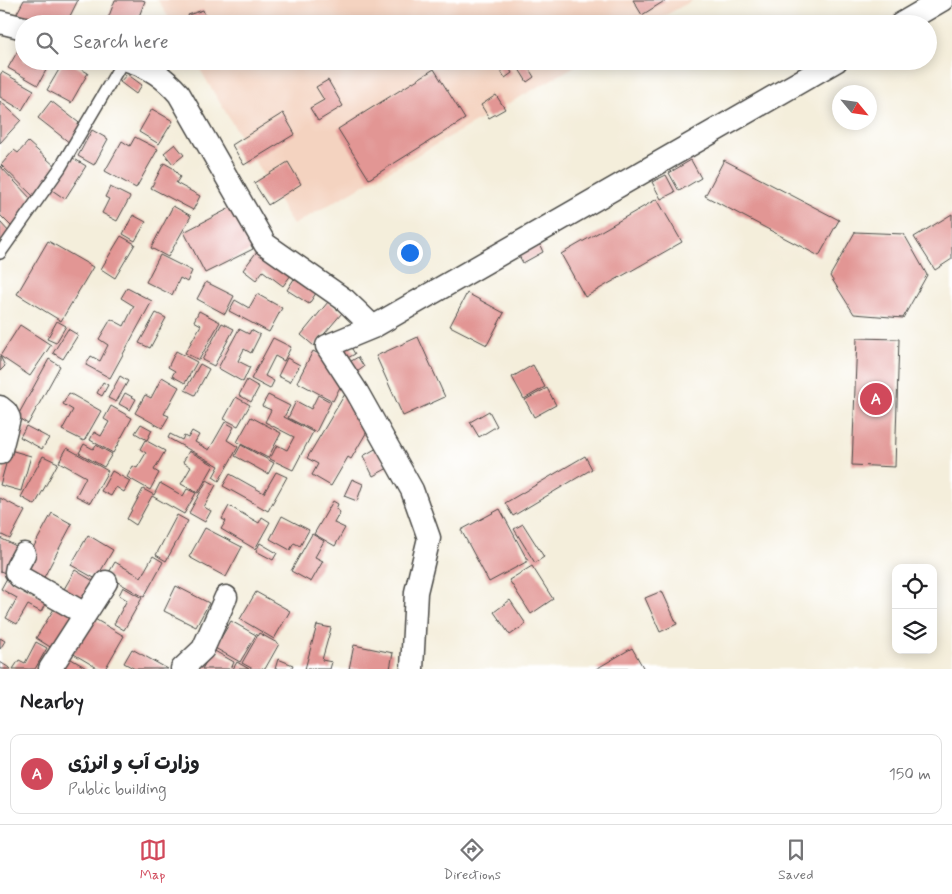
<!DOCTYPE html>
<html lang="en">
<head>
<meta charset="utf-8">
<style>
  body { margin:0; font-family:Mynerve,"Playpen Sans Arabic",sans-serif; background:#f2f2f2; color:#202124 }
  .controls { position:absolute; right:15px; bottom:15px; display:grid; overflow:hidden; border-radius:10px; box-shadow:0 2px 12px #0003 }
  .controls button { width:45px; height:45px; display:grid; place-items:center; padding:0; border:0; border-bottom:1px solid #e0e0e0; background:#fff; color:#202124; font:25px sans-serif }
  .compass { position:absolute; left:832px; top:85px; width:45px; height:45px; border-radius:50%; background:#fff; box-shadow:0 2px 12px #0003; rotate:119deg }
  .you { position:absolute; left:409px; top:252px; width:18px; height:18px; margin:-12px; border:4px solid #fff; border-radius:50%; background:#1a73e8; box-shadow:0 0 0 8px #1a73e833 }
  .badge { display:grid; place-items:center; width:32px; height:32px; border-radius:50%; background:#d1495b; color:#fff; font-size:16px; font-weight:700 }
  .pin { position:absolute; translate:-50% -50%; border:2px solid #fff; box-shadow:0 1px 5px #0006 }
  .list { margin:0; padding:0; list-style:none }
  h2 { display:flex; justify-content:space-between; align-items:center; height:65px; margin:0; padding:0 20px; font-size:21px }
  h2 small { font-size:16px; font-weight:400; color:#757577 }
  .list li { display:grid; grid-template-columns:32px 1fr auto; gap:15px; align-items:center; box-sizing:border-box; height:80px; margin:0 10px 10px; padding:0 10px; border:1px solid #e0e0e0; border-radius:10px }
  .list b { display:block; font-size:19px; white-space:nowrap }
  .list p { margin:0; font-size:16px; white-space:nowrap; color:#757577 }
  .list em { font-size:16px; font-style:normal; color:#757577 }
  .icon { flex:none; width:28px; height:28px; fill:none; stroke:currentColor; stroke-width:2; stroke-linecap:round; stroke-linejoin:round }
  .map { position:relative; flex:none; width:952px; height:669px; overflow:hidden }
  .search { position:absolute; background:#fff; box-shadow:0 2px 12px #0003; left:15px; right:15px; top:15px; height:55px; display:flex; align-items:center; gap:12px; box-sizing:border-box; padding:0 18px; border-radius:28px; color:#757577; font-size:19px }
  .sheet { height:155px; background:#fff }
  nav { display:flex; justify-content:space-around; align-items:center; box-sizing:border-box; height:70px; border-top:1px solid #e0e0e0; background:#fff; font-size:14px; color:#757577 }
  nav a { display:grid; justify-items:center; gap:2px }
  nav .on { color:#d1495b }
  .map>svg:first-child { display:block }
  .built { fill:#f4d3c0 }
  .building { fill:#e29694 }
  .lines { fill:none; stroke-linecap:round; stroke-linejoin:round }
  .lane-casing { stroke:#494845; stroke-width:14 }
  .street-casing { stroke:#494845; stroke-width:25 }
  .lane { stroke:#fff; stroke-width:11 }
  .street { stroke:#fff; stroke-width:22 }
</style>
</head>
<body>
<div class="map">
<svg width="952" height="669" viewBox="0 0 952 669">
  <rect width="100%" height="100%" fill="#fff"/>
  <filter id="ink" filterUnits="userSpaceOnUse"><feTurbulence type="fractalNoise" baseFrequency=".02" numOctaves="2"/><feDisplacementMap in="SourceGraphic" scale="10" xChannelSelector="R" yChannelSelector="G"/><feConvolveMatrix kernelMatrix="1 2 1 2 8 2 1 2 1" color-interpolation-filters="sRGB"/></filter>
  <filter id="wash" filterUnits="userSpaceOnUse"><feTurbulence type="fractalNoise" baseFrequency=".0096" numOctaves="4" result="noise"/><feDisplacementMap in="SourceGraphic" scale="20" xChannelSelector="R" yChannelSelector="G"/><feGaussianBlur stdDeviation="1.12" result="paint"/><feColorMatrix in="noise" values="0 0 0 0 0 0 0 0 0 0 0 0 0 0 0 0 0 1.4 0 .05"/><feComposite in="paint" operator="in"/></filter>
  <g filter="url(#wash)">
    <rect width="100%" height="100%" fill="#f4eedb"/>
    <path class="built" d="M158,0H693L650,24H172Z
      M195,61H584L293,225Z"/>
    <g id="blocks">
      <path class="building" d="M24,0H78L66,24H38L17,13Z
        M115,0H142L145,1L136,24H106Z
        M633,0H666L642,15Z
        M203,10L208,24H191L188,15Z
        M24,40V61H51L38,85L8,68Z
        M64,61H67L88,73L71,103L47,90Z
        M207,61H220L211,67Z
        M502,61H505L512,73L505,78L497,65Z
        M514,61H524L534,77L527,82Z
        M434,69L465,119L369,179L338,129Z
        M2,72L34,90L22,110L0,97V75Z
        M127,74L142,85L136,94L120,82Z
        M328,80L343,106L318,121L310,108L324,100L316,87Z
        M496,95L505,109L489,118L481,105Z
        M0,101L21,120L0,143Z
        M51,101L83,126L70,143L38,118Z
        M152,109L173,121L159,144L139,132Z
        M283,113L295,134L244,165L232,145Z
        M92,130L108,139L94,165L78,156Z
        M135,137L158,149L136,188L105,171L122,141L130,146Z
        M28,142L56,167L34,197L1,165L14,150L18,153Z
        M175,144L184,155L173,164L164,153Z
        M73,158L86,166L65,199L52,190Z
        M691,160L701,178L679,191L669,173Z
        M724,160L839,220L819,256L705,196Z
        M288,162L301,184L268,205L254,183Z
        M164,163L173,168L180,177L176,183L200,196L193,210L151,188Z
        M0,166L32,200L13,228L0,215Z
        M666,175L675,192L661,199L652,182Z
        M110,187L130,197L117,221L102,213L109,199L105,197Z
        M657,199L682,242L585,297L561,254Z
        M236,205L255,243L251,245L253,249L205,273L184,232Z
        M173,206L191,216L168,257L151,248Z
        M952,214V259L935,270L914,237Z
        M133,215L146,222L135,241L123,234Z
        M0,222L10,233L0,245Z
        M855,232L904,234L927,275L903,318L854,314L830,276Z
        M121,236L135,244L115,278L101,269Z
        M48,241L93,267L61,321L17,294Z
        M538,241L543,252L523,263L517,252Z
        M258,250L291,275L283,286L263,271L256,280L243,270Z
        M160,255L192,271L187,282L180,278L172,295L146,282Z
        M294,279L316,293L309,304L287,290Z
        M206,282L234,296L225,314L197,299Z
        M127,288L152,301L110,378L86,365L91,356L100,361L108,345L99,339L111,319L124,326L134,306L121,298Z
        M467,293L504,313L487,345L450,326Z
        M257,294L282,308L269,332L229,311L235,300L249,308Z
        M328,302L342,313L314,346L301,335Z
        M199,311L220,322L199,360L185,353L201,325L194,321Z
        M156,313L166,318L150,348L139,343Z
        M57,321L66,326L56,343L47,339Z
        M222,323L234,329L214,366L202,360Z
        M20,325L51,345L30,376L0,356Z
        M68,329L78,335L63,359L53,353Z
        M239,329L249,334L251,330L260,335L251,353L244,349L238,361L250,367L243,382L218,368Z
        M418,337L445,397L403,416L376,356Z
        M273,338L291,347L284,361L275,356L265,376L274,381L270,389L251,379Z
        M857,338L899,339L895,467L852,465Z
        M348,342L355,354L342,361L335,350Z
        M176,351L197,362L185,383L172,376L175,371L168,367Z
        M313,351L321,355L340,387L333,401L297,382Z
        M0,356L5,366L0,371Z
        M358,357L364,367L354,374L348,363Z
        M287,358L300,365L290,382L278,376Z
        M49,359L60,366L28,424L17,417Z
        M200,364L209,369L195,395L185,390Z
        M533,365L545,387L524,399L512,377Z
        M120,376L128,381L116,402L108,398Z
        M162,377L179,387L164,414L169,416L162,428L135,413L145,395L151,398Z
        M247,380L259,387L251,402L239,395Z
        M103,382L108,385L102,396L97,393Z
        M547,388L556,405L534,417L525,400Z
        M69,393L101,411L84,441L62,430L73,410L63,404Z
        M125,393L136,399L130,410L119,404Z
        M345,394L358,402L369,428L351,459L348,457L331,486L312,475L318,464L307,458Z
        M268,395L290,406L284,417L313,432L293,470L270,459L277,445L287,450L294,437L265,422L271,410L262,406Z
        M318,395L331,402L316,432L288,418L296,401L311,409Z
        M236,397L250,405L238,426L224,419Z
        M111,406L132,418L113,453L90,440L94,432L101,436L109,422L104,419Z
        M489,411L497,426L479,437L470,422Z
        M251,417L281,433L268,458L237,442Z
        M225,422L234,427L227,440L238,447L219,481L213,477L219,466L168,438L170,434L182,440L184,436L188,438L192,431L199,435L195,442L209,450Z
        M141,424L152,430L147,440L135,433Z
        M26,426L49,438L42,449L20,437Z
        M145,440L165,451L154,470L159,473L150,490L127,477L133,466L137,468L146,453L140,449Z
        M84,444L93,449L96,445L112,454L104,467L79,453Z
        M241,445L274,463L268,474L235,456Z
        M67,448L108,471L90,503L76,496L86,477L59,462Z
        M377,448L388,468L373,476L363,456Z
        M10,450L31,456L21,491L0,485Z
        M189,451L214,465L198,493L181,484L191,467L183,462Z
        M43,456L58,463L35,505L21,497Z
        M585,456L592,469L513,516L505,503Z
        M112,471L130,481L124,492L116,487L111,496L101,491Z
        M276,472L287,477L268,511L223,486L230,474L264,493Z
        M352,479L363,484L357,501L344,496Z
        M207,480L216,485L204,507L211,511L205,522L189,513Z
        M160,483L183,496L187,489L196,493L184,514L152,496L136,525L127,519L143,489L154,495Z
        M0,498L25,511L10,539L0,534Z
        M333,501L338,504L336,509L340,512L334,523L345,528L335,546L314,534Z
        M229,506L259,523L262,517L270,522L255,549L221,529L226,521L222,519Z
        M500,509L528,561L489,582L461,530Z
        M52,513L72,524L41,583L20,572Z
        M177,515L188,521L166,561L156,555Z
        M282,516L309,530L300,546L294,543L290,550L270,539Z
        M523,524L544,557L535,563L514,529Z
        M205,528L242,547L226,577L189,557Z
        M312,534L324,541L315,557L323,561L311,582L291,571Z
        M88,535L113,550L96,579L71,565Z
        M0,538L20,548L8,574L0,571Z
        M260,543L277,553L273,560L256,551Z
        M153,556L163,562L144,597L107,576L115,562L141,577Z
        M532,566L553,599L531,614L509,580Z
        M75,570L95,582L81,608L60,596Z
        M7,578L47,600L41,612L28,605L17,624L6,618L17,598L1,589Z
        M176,586L209,603L196,627L164,611Z
        M123,587L142,598L124,630L114,624L127,600L119,595Z
        M662,591L677,624L660,632L645,598Z
        M256,592L290,611L274,639L240,619Z
        M510,600L526,624L510,635L494,612Z
        M57,604L76,615L55,650L36,638Z
        M93,618L124,636L105,669H99L72,653Z
        M231,621L256,635L240,662L215,648Z
        M317,625L331,628L322,660L332,662L330,669H305Z
        M259,633L279,644L265,669H253L242,663Z
        M0,638L5,641L0,649Z
        M36,642L47,648L35,669H13L19,660L25,663Z
        M354,645L393,653L390,669H349Z
        M632,648L644,669H596Z
        M132,649L168,669H135L124,663Z
        M213,650L234,662L231,669H202Z
        M66,656L88,669H58Z
        M278,659L293,665L291,669H275Z
        M0,662L11,669H0Z
        M237,662L249,669H233Z"/>
    </g>
  </g>
  <g filter="url(#ink)">
    <use href="#blocks" fill-opacity="0" stroke="#494845" stroke-width="1"/>
    <g class="lines">
      <defs>
        <path id="lane" d="M0,253L60,168L123,61"/>
        <path id="street" d="M0,22L24,28
          M901,24L942,0
          M130,61C150,67 166,79 179,94L265,244L345,300L373,327
          M0,407L6,412L9,418L0,453
          M24,554L17,567L16,572L20,577L85,614
          M50,669L106,582
          M182,669L203,649L226,597
          M412,669L416,592L429,538L412,490L357,392L327,346L373,327L836,61"/>
      </defs>
      <use href="#lane" class="lane-casing"/>
      <use href="#street" class="street-casing"/>
      <use href="#lane" class="lane"/>
      <use href="#street" class="street"/>
    </g>
  </g>
</svg>
<div class="controls">
<button><svg class="icon" aria-label="locate" viewBox="0 0 24 24"><circle cx="12" cy="12" r="6"/><path d="M12 2v4M12 18v4M2 12h4M18 12h4"/></svg></button>
<button><svg class="icon" aria-label="layers" viewBox="0 0 24 24"><path d="M12 4l9 5-9 5-9-5zM3 14l9 5 9-5"/></svg></button>
</div>
<svg class="compass" viewBox="-18 -18 36 36"><path d="M0-13l5 13h-10z" fill="#e53935"/><path d="M0 13l5-13h-10z" fill="#757577"/></svg>
<div class="you"></div>
<div class="pin badge" style="left:876px;top:399px">A</div>
<div class="search"><svg class="icon" aria-label="search" viewBox="0 0 24 24"><circle cx="10" cy="10" r="6"/><path d="M15 15l6 6"/></svg>Search here</div>
</div>
<section class="sheet">
<h2>Nearby<small></small></h2>
<ul class="list">
<li><span class="badge">A</span><div><b>وزارت آب و انرژی</b><p>Public building</p></div><em>150 m</em></li>
</ul>
</section>
<nav>
<a class="on"><svg class="icon" aria-label="map" viewBox="0 0 24 24"><path d="M3 6l6-2 6 2 6-2v14l-6 2-6-2-6 2zM9 4v14M15 6v14"/></svg>Map</a>
<a><svg class="icon" aria-label="directions" viewBox="0 0 24 24"><path d="M12 3l9 9-9 9-9-9zM9 14v-3h6M13 9l2 2-2 2"/></svg>Directions</a>
<a><svg class="icon" aria-label="saved" viewBox="0 0 24 24"><path d="M7 4h10v16l-5-4-5 4z"/></svg>Saved</a>
</nav>
</body>
</html>
